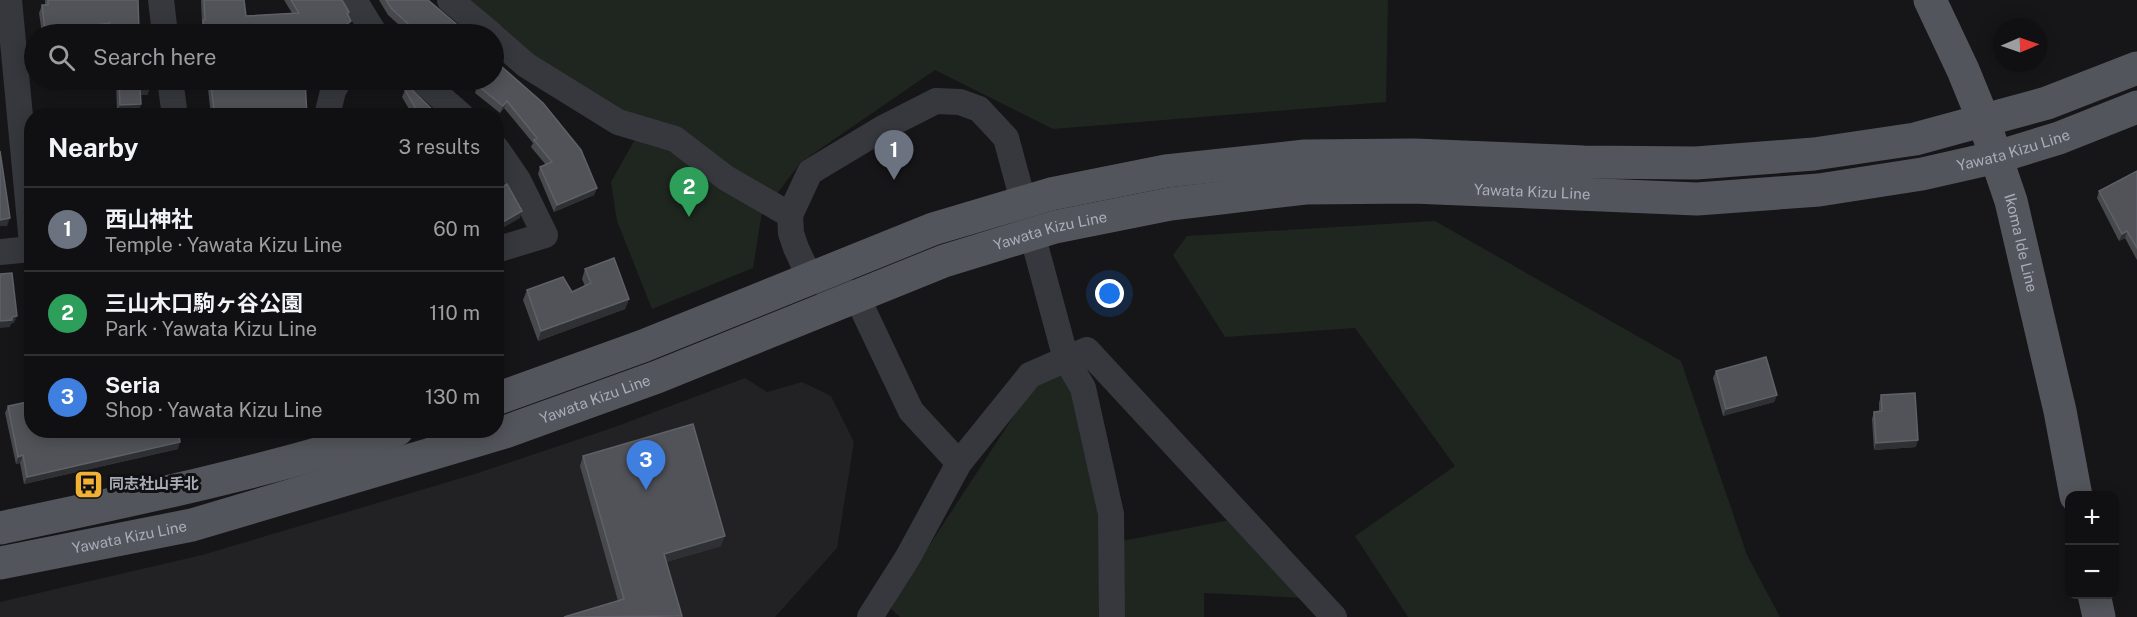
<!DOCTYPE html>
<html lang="en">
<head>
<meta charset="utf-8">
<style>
  body { margin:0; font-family:"Public Sans","Noto Sans JP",sans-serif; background:#1e1e20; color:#f1f3f6 }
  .controls { position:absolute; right:18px; bottom:18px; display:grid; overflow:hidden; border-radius:12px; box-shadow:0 3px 15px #0003 }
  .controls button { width:54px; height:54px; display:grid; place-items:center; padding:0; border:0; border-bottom:2px solid #303032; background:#101012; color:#f1f3f6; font:30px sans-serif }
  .compass { position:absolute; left:1993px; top:18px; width:54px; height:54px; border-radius:50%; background:#101012; box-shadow:0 3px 15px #0003; rotate:88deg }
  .you { position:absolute; left:1110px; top:294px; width:21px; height:21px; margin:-15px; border:4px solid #fff; border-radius:50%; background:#1a73e8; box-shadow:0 0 0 9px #1a73e833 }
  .badge { display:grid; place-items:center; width:39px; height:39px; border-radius:50%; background:#b45309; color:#fff; font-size:20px; font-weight:700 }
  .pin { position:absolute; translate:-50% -50px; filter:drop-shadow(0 2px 3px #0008) }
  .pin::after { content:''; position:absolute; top:32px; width:21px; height:18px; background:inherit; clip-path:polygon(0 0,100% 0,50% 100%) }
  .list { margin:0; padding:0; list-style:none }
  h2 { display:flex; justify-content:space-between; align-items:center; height:78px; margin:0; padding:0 24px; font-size:26px }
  h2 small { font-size:20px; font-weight:400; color:#9c9d9f }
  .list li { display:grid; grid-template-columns:39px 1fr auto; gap:18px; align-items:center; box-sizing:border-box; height:84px; padding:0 24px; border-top:2px solid #303032 }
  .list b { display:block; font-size:22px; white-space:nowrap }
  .list p { margin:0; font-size:20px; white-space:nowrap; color:#9c9d9f }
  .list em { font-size:20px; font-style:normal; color:#9c9d9f }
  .icon { flex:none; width:33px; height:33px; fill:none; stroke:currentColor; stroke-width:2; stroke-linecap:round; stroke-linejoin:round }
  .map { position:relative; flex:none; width:2137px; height:617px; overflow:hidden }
  .search { position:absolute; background:#101012; box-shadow:0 3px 15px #0003; left:24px; top:24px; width:480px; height:66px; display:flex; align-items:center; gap:15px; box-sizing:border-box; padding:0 21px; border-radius:33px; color:#9c9d9f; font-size:22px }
  .panel { position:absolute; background:#101012; box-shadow:0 3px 15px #0003; left:24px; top:108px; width:480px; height:330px; border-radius:24px }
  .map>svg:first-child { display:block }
  .built { fill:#222225 }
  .green { fill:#1e261f }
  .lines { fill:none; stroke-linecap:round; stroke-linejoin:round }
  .minor { stroke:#37383d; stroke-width:26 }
  .primary { stroke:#53555c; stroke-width:33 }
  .wall { fill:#47494d }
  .shaded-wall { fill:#2f3033 }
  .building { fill:#525359; stroke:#5f6168; stroke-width:1.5 }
  .labels { text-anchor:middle; stroke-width:6; stroke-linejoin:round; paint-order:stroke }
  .street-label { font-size:15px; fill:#a8adb8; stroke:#111113 }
  .poi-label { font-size:15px; font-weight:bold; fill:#a8adb8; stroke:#111113; text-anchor:start }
</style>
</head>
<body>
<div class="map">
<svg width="2137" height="617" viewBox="0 0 2137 617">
  <rect width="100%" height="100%" fill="#161618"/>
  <path class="built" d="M745,378L767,392L802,382L831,396L854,442L837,548L775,617H0V602L202,555L475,474L612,428Z"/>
  <path class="green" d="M464,0H1388L1386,102L1053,129L935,70L801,162L773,199L621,114L529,57Z
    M638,134L704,165L762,212L753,268L652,309L617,221L611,182Z
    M1435,221L1681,361L1747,555L1780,617H1408L1355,536L1455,466L1355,328L1225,337L1173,255L1187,236Z
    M1069,365L1102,528L1103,617H900L889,607L1036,382Z
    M1230,520L1305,598L1204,593V617H1115L1122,541Z"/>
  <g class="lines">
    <path class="minor" d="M9,0L32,243
      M161,0L165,34
      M354,0L375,34
      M450,0L491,34
      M494,37L526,65L618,122L675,139L726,178L790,215
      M170,80L175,116
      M421,80L462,116
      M327,116L333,91L339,80
      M496,148L518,180L545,235L496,250
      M0,252L32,249
      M959,463L911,411L856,295L810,278L796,248L791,233L790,215L810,172L885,127L936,101L960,102L979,109L1006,138L1066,359L1083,388L1111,514L1112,617
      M870,617L908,557L959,463L1030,375L1087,350L1334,617"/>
    <g class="primary">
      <path id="s1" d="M1930,0L1963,70L1983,119L2011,201L2060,411L2076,496"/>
      <path d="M496,399L643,346L933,229L1051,194L1166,171L1305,156L1414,155L1584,162L1696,163L1814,154L1915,139L2047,103L2137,68"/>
      <path d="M0,528C133,500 267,472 397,430"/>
      <path id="s2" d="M0,563L192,525L505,432L657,377L944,261L1055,227L1170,204L1305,188L1413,187L1697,199L1819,190L1922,174L1997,157L2059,138L2137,107"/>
      <path d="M2094,594L2099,617"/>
    </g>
  </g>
  <path class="wall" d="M45,0H138L139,29L152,34H108V31L73,34H42L39,13L42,5H45Z
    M201,0H244L246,16L292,13L284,0H342L349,12L348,16L351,21L348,29L339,34H202L201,27L202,23Z
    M379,0H428L468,34H409L388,15Z
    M116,80H149L150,88L147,95H141L139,112H117Z
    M207,80H305L307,116H211Z
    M464,80H494L597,188L594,195L554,212L538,174L540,167L546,165L531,147L533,143L504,108L500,113L475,93L476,90Z
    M405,90L439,116H413L402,97Z
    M2137,171V260L2125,238L2119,241L2097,198L2099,191Z
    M585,269L629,299L625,309L538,341L523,300L527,290L572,292L585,286L582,279Z
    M1716,371L1777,395L1774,402L1723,416L1713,378Z
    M1881,395L1916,447L1874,450L1872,419L1874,412L1879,411V403Z
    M8,406L32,430H197L179,436L178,449L24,484L20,463L16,464L5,413Z
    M212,430H238L214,437Z
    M583,456L721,546L666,562L682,617L618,601L580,466Z"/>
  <path class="shaded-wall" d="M351,21L348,29L339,34H336L338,30Z
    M110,23L108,31L73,34H43L45,31Z
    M140,88H150L147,95H138Z
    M507,101L504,108L500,113L503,106Z
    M141,104L139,112H117L120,105Z
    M597,188L594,195L554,212L557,205Z
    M522,211L520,218L496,232V226Z
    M10,218L7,226H0V220Z
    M2127,231L2125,238L2119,241L2122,234Z
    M629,299L625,309L538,341L541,331Z
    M17,316L14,323L11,324L10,327L0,328V321L12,317Z
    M1777,395L1774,402L1723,416L1726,409Z
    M177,430H197L175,437Z
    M217,430H238L214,437Z
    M1918,440L1916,447L1874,450L1876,443Z
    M180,442L178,449L24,484L27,477Z
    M23,455L20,463L16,464L18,457Z
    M725,536L721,546L660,564L664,554Z"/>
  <path class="building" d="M48,0H138L139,29L152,28V34H111L110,23L45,31L42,5H48Z
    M204,0H244L246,16L299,13L291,0H342L349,12L347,13L351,21L338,30L340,32L336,34H205L203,20H205Z
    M386,0H428L468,34H419L391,8Z
    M494,60L543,103L581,150L597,188L557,205L540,167L552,162L534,140L537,138L507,101L503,106L477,85L479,83L475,80H494Z
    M119,80H149L150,88H140L141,104L120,105Z
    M210,80H305L307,116H215Z
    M409,87L439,116H420L405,90Z
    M0,151L10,218L0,220Z
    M2137,171V248L2127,231L2122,234L2099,191Z
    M507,184L522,211L496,226V186L498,189Z
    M614,258L629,299L541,331L527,290L563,277L572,292L591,283L585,269Z
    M12,273L17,316L12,317V320L0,321V274Z
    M1766,357L1777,395L1726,409L1716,371Z
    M1915,393L1918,440L1876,443L1874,412L1882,411L1881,395Z
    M32,401V430H178L180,442L27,477L23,455L18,457L8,406Z
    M693,424L725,536L664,554L682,616L564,617L624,599L583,456Z"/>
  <defs>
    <symbol id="bus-square" viewBox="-11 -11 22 22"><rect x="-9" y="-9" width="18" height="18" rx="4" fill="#f2b134" stroke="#111113"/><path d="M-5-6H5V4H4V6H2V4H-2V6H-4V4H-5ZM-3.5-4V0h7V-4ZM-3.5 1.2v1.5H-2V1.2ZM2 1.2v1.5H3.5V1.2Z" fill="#111"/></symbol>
  </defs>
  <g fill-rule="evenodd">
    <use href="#bus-square" x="72" y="468" width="33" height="33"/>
  </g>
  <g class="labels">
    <g class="street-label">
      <text dy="5" stroke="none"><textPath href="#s2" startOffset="2076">Yawata Kizu Line</textPath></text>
      <text dy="5" stroke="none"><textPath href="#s2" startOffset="1590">Yawata Kizu Line</textPath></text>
      <text dy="5" stroke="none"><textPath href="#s2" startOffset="1104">Yawata Kizu Line</textPath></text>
      <text dy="5" stroke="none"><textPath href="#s1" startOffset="260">Ikoma Ide Line</textPath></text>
      <text dy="5" stroke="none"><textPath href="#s2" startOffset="618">Yawata Kizu Line</textPath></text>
      <text dy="5" stroke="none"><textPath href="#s2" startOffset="132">Yawata Kizu Line</textPath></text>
    </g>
    <g class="poi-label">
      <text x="109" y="489">同志社山手北</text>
    </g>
  </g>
</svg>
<div class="controls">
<button>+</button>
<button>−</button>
</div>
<svg class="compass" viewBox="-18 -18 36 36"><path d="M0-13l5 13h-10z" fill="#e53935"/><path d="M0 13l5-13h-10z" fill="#9c9d9f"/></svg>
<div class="you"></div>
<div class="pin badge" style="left:894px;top:180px;background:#6b7280">1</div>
<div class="pin badge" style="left:689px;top:217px;background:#2e9e5b">2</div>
<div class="pin badge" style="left:646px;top:490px;background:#3f7fe0">3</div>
<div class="search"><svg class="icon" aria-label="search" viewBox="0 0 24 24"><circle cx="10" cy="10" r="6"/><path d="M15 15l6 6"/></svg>Search here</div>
<section class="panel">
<h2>Nearby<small>3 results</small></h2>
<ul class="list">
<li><span class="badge" style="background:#6b7280">1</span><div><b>西山神社</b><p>Temple · Yawata Kizu Line</p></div><em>60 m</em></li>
<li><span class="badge" style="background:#2e9e5b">2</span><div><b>三山木口駒ヶ谷公園</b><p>Park · Yawata Kizu Line</p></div><em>110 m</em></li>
<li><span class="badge" style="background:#3f7fe0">3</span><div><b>Seria</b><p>Shop · Yawata Kizu Line</p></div><em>130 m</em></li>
</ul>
</section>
</div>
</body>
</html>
